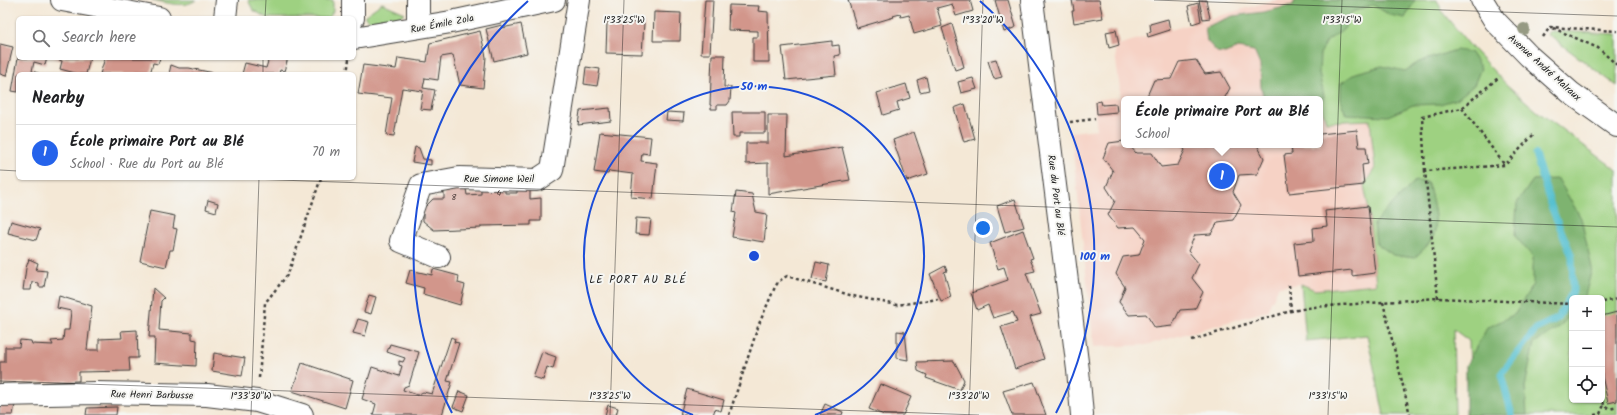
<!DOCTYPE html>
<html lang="en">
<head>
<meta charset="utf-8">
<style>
  body { margin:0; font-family:Kalam,sans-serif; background:#f2f2f2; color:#202124 }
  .controls { position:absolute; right:12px; bottom:12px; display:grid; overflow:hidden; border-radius:6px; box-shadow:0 1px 3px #0004 }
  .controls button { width:36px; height:36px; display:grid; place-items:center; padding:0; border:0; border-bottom:1px solid #e0e0e0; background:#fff; color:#202124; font:20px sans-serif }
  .you { position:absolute; left:983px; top:228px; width:14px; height:14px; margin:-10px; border:3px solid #fff; border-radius:50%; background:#1a73e8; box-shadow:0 0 0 6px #1a73e833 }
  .badge { display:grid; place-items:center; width:26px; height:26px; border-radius:50%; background:#2563eb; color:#fff; font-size:13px; font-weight:700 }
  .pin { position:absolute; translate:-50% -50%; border:2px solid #fff; box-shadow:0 1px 4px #0006 }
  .popup { position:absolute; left:1121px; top:96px; width:202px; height:52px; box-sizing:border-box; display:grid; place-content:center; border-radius:6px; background:#fff; filter:drop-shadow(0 1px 3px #0005); font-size:13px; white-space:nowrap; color:#757577 }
  .popup b { font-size:15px; color:#202124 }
  .popup::after { content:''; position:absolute; left:50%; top:100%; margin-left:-8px; border:8px solid transparent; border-top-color:#fff }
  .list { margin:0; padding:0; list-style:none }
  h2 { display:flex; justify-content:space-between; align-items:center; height:52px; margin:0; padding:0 16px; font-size:17px }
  h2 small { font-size:13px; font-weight:400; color:#757577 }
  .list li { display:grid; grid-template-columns:26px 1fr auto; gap:12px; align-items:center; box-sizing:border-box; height:56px; padding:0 16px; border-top:1px solid #e0e0e0 }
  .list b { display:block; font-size:15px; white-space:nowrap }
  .list p { margin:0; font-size:13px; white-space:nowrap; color:#757577 }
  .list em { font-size:13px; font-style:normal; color:#757577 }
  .icon { flex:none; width:22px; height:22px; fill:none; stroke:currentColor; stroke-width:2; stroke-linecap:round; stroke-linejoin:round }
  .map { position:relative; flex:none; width:1617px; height:415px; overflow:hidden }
  .search { position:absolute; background:#fff; box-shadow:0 1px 3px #0004; left:16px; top:16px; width:340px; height:44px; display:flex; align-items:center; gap:10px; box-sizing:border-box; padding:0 14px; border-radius:6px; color:#757577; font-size:15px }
  .panel { position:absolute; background:#fff; box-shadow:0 1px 3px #0004; left:16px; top:72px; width:340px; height:108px; border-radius:6px }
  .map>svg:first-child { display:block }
  .built { fill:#f6d2c5 }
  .green { fill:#9ed181; stroke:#5d764e; fill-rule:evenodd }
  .forest { fill:#7eb36f; stroke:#4d6846 }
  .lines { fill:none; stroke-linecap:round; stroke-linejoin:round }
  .stream { stroke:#55c0d0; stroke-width:7 }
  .building { fill:#d2968b }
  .minor-casing { stroke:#3c3b38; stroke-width:24 }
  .path { stroke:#3c3b38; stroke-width:2.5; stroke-dasharray:3 3; stroke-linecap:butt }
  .minor { stroke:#fff; stroke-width:22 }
  .tree { fill:#969a83 }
  .ticks { fill:none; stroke:#1c1c1c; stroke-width:1; stroke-opacity:0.45 }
  .ring { fill:none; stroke:#1d4ed8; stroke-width:2 }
  .labels { text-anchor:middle; stroke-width:4; stroke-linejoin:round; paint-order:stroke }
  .number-label { font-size:8px; fill:#4a3a38 }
  .street-label { font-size:10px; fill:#1c1c1c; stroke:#f6f6f2 }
  .neighbourhood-label { font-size:11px; letter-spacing:1px; fill:#1c1c1c; stroke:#f6f6f2 }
  .ticks-label { font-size:10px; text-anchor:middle; fill:#1c1c1c; stroke:#f6f6f2; stroke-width:4; stroke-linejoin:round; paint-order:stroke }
  .centre { fill:#1d4ed8; stroke:#f6f6f2; stroke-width:2 }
  .ring-label { font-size:12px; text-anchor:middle; font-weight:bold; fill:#1d4ed8; stroke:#f6f6f2; stroke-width:4; stroke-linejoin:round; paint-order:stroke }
</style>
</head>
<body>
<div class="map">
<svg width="1617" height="415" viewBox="0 0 1617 415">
  <rect width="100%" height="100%" fill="#f6f6f2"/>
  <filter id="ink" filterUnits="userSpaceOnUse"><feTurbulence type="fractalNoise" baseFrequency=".025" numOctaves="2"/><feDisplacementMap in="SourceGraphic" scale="8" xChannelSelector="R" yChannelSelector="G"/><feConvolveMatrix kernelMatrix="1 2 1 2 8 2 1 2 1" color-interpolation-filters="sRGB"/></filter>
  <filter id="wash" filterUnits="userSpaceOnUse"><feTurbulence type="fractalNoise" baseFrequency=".012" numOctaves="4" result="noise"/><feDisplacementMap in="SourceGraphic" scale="16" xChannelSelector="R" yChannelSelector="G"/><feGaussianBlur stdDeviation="0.9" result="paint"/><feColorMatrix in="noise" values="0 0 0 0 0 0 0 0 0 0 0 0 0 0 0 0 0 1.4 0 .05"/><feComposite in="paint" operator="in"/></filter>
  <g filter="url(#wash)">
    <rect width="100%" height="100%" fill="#f4e8d6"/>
    <path class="built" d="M1275,0H1299L1319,99H1124V145H1320V102L1370,120L1375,168L1364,185L1368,206L1376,284L1314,290L1301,284L1279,286L1267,311L1146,345L1094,347L1071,132L1097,129L1093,100L1121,97L1114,46Z"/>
    <path class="green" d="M152,0H196C184,9 165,2 152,0Z
      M248,0H333V11L329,18H267L253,10Z
      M1299,0H1437L1443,13L1472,48L1507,85L1537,111L1617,170V415H1472L1469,341L1453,329L1455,415H1384L1367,335L1306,341L1301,284L1315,290L1376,284L1368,206L1364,185L1375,168L1370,120L1326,122L1320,102ZM1572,298H1602V400H1572Z
      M382,3L405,13L398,18L370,21L364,16Z
      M1551,31L1617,34V86L1547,34Z"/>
    <path class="forest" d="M1295,0H1415L1405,18L1390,15L1373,5L1352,12L1344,29L1327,41L1320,54L1319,73L1324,96L1320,106V99H1264L1261,87L1260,65L1254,51L1238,48L1225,53L1217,52L1207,41L1205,27L1233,16L1264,12L1293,5Z
      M1456,50L1470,52L1481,68L1474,85L1457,99L1440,104L1413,105L1388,116L1346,114L1341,102V83L1356,73L1382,66L1405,71L1419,62Z
      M1558,179L1581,218L1592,268L1585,296L1583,298H1572V312L1559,328L1534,343L1525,387L1527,415H1466V365L1487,328L1515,314L1533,284V257L1515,236L1517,203L1533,180Z
      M1415,181L1427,182C1432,194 1437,219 1435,231C1433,242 1422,251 1414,258L1393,255L1376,243L1374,223Z"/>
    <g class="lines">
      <path class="stream" d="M1512,415L1501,374L1536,329L1558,318L1573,291L1572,256L1552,209L1535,154"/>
    </g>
    <g id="blocks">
      <path class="building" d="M705,0H713L710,54H701Z
        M848,0H970L973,11L956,16L952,4L937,8L942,26L914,34L909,15L901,17L900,14L893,16L894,17L857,28Z
        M995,0H1008L1016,27L1004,32Z
        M1072,0H1099L1103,18L1074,23L1072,11H1074Z
        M1199,0H1206L1210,18L1203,19Z
        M1198,3L1201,21L1192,24L1188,6Z
        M729,5L759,6L758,11L768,12L769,62H753V37H758V31L728,30Z
        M654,12L681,13L680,41H653Z
        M1168,19L1170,30L1148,37L1147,33L1151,32L1150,24Z
        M607,22L644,23L642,54L606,53Z
        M521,24L527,53L494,61L486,29L502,25V28Z
        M952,24L964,67L955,70L942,28Z
        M1116,30L1119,45L1109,48L1106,32Z
        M480,31L486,57L483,88L460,85L453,55L441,57L438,80L425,78L423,88L435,90L431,110L420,109L423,91L402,88L394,136L386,135L392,98L358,94L363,65L396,69L398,58L427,62L430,43Z
        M832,41V46L839,45L840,55L834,56L836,75L786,80L782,47Z
        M0,44L13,47L6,76L0,74Z
        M712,55H725L724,87H731L730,101L727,105H717V109H711V105H710Z
        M18,58H47L45,65L34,62L32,71L41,74H18V92L12,91Z
        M54,58H90L86,74H79L60,69L62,61Z
        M105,58H160L158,64L153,63L150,74H100Z
        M269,58H288L284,71L280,70L279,74H242L245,63L266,68Z
        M996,59L1002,77L994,79L988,61Z
        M1196,60L1205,74L1221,72L1230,88L1224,99H1150L1147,96L1154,80L1171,79L1179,62Z
        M171,65L179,68H189L219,74H169Z
        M586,67L600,69L597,86L584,84Z
        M926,77L929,90L920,92L917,80Z
        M973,78L977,89L961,93L958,82Z
        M906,84L910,98L897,102L899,110L883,115L877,93Z
        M1101,101L1102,105L1116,104L1117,112L1097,114L1096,102Z
        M965,104L975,139L964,142L954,108Z
        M610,108L611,121L578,125L580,111Z
        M667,112L684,113L683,121L666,120Z
        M732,112H765V133H739V137H733Z
        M768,115H787L786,156L842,147L850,180L768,194V163L746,164V143H768Z
        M1357,130L1359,147H1366L1368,164L1362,165L1364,185L1289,193L1284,155L1292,154L1291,145H1320V134Z
        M600,132L651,137L649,154L642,153L641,161L657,163L653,199L631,197L633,174L609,171L608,174L594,172Z
        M914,132L928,174L907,181L893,140Z
        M1124,141V145H1129L1136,153H1152L1161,167L1178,165L1185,150L1181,145H1257L1264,158L1257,174L1239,175L1233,192L1241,205L1233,220L1218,222L1211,234L1195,235L1188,251L1199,264L1192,278L1203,292L1195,309L1180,310L1172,326L1155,328L1146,314L1129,315L1119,302L1125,287L1116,274L1123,257L1139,255L1145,239L1135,227L1118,228L1108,215L1115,201L1106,187L1113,171L1103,158L1109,143Z
        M415,147L419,148L423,159L431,160V165L412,162Z
        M481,185H505V193H517V185H530V199L541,198V221H531V225L481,226V228L434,230L423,221V209L433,199H444V189H466L467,195L481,194Z
        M736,192L752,194L756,212L767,214L764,242L732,237L736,213L733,212Z
        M1015,199L1024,227L1005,232L997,206Z
        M208,200L218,203L216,212L206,209Z
        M1368,206L1375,273L1352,276V270L1298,276L1294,243L1314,241L1313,228L1327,226L1325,211Z
        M150,211L175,216L173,228L177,229L173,250H170L166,267L140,261Z
        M636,218L651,219L649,235L635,234Z
        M11,221L40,229L36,240L8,233Z
        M1023,230L1033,258L1030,259L1035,271L1026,273L1041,314L1030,317L1044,359L1015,369L1001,327L1017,322L1013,312L993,318L988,305L977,310L971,293L1008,280L1004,267L998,269L990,243Z
        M29,259L38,263L36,270L47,271L44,287H39V283L32,282L31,290H23L26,268Z
        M816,262L829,265L826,282L812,279Z
        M945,266L947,271L944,272L951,297L941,301L930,274Z
        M433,269L459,276L458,283L465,285L460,305L423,294L424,288L406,283L410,270L432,275Z
        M153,288L164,298L161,301L159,330L192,333V339L197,340L196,366L154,363L155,337H149Z
        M369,295L376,297L371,314L364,312Z
        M59,296L92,306L87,350H99V339L122,338L121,331L137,330L138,358H129L130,371L79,372V381L0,384V362H5V347H19L20,340L31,341L32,344L53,345L51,341L63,340L64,330H69L71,311L57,308Z
        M1617,312V401L1608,403L1602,376V316Z
        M358,319L369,322L365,336L353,333Z
        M897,331L905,332L908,360L897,358Z
        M451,337L455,339L454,342L459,343L447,381L452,382L442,415H373L376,404L362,399L372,367L399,376L402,366L399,365V361L403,362L405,358L387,352L390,344L419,352L409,385L404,387L403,390L417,395L423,392L432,394Z
        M542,352L556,357L553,369L547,367L543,380L533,377Z
        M214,353L245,358L242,376L212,371Z
        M954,361L964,380L960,390L926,378L927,375L918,371L917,362Z
        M302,363L353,380L345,408L292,391Z
        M1034,382L1046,415H1012L1003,391Z
        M880,384L911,397L903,415H884L869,409Z
        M687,389L724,400L721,411L715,409L713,415H680Z
        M459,391L469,395L463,411L453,407Z
        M0,401L15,404L13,415H0Z
        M825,404L843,412L842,415H820Z
        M608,405L618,408L616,415H605Z
        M117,407L116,415H86L87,408Z"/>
    </g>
  </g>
  <g filter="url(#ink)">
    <use href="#blocks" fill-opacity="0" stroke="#3c3b38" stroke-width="1"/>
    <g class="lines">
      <defs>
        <path id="minor" d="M62,0L159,18
          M418,0V27
          M1032,0L1078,370L1082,415
          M1482,0L1495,21L1529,56L1571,93L1617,126
          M225,18L227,0
          M353,18V0
          M354,38L451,22L554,0
          M439,257L401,241L421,185L459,178L537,180L552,170L579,0
          M0,395L96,393L207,395L257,401L302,415"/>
      </defs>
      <use href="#minor" class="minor-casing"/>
      <path class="path" d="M1553,28L1598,48L1617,65
        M1543,37L1550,27L1617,31
        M347,74L349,59
        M1462,108L1504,164
        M1070,122L1095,119
        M1425,171L1422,117L1462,108L1498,78
        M1289,285L1291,311
        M1438,298L1425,171L1505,165L1535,133
        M1383,302L1410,415
        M1602,302L1617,299
        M1192,340L1291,311L1314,307L1438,298L1572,304
        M259,378L265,303L288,274L321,178
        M1602,396L1604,405L1610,409L1617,407
        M729,415L759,324L775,287C778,282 781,279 787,276L853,296L897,305L938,299
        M1594,415L1600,414L1604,405"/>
      <use href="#minor" class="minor"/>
    </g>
    <circle class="tree" cx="1524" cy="29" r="6"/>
  </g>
  <path class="ticks" d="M1154,0L1617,16M265,18L266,0M263,74V58M0,170L18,171M222,178L1617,227M0,381L979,415M251,415L259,178M610,415L624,0M969,415L983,0M1328,415L1342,0"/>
  <g class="ring">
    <path d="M693 415A170 170 0 1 1 815 415"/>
    <path d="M452 413A341 341 0 0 1 528 1M980 1A341 341 0 0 1 1056 413"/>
  </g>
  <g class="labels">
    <g class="number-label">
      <text x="499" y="196">4</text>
      <text x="454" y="200">8</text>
    </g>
    <g class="street-label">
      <text transform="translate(442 23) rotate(-11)" y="4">Rue Émile Zola</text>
      <text transform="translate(1545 67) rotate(42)" y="4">Avenue André Malraux</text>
      <text x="499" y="182">Rue Simone Weil</text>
      <text transform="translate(1057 195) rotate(83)" y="4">Rue du Port au Blé</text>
      <text transform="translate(152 394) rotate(1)" y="4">Rue Henri Barbusse</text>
    </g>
    <g class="neighbourhood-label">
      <text x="638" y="283">LE PORT AU BLÉ</text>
    </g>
  </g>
  <g class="ticks-label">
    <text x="624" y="23">1°33'25"W</text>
    <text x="983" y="23">1°33'20"W</text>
    <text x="1342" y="23">1°33'15"W</text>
    <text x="251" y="399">1°33'30"W</text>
    <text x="610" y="399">1°33'25"W</text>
    <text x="969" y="399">1°33'20"W</text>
    <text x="1328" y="399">1°33'15"W</text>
  </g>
  <circle cx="754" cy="256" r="6" class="centre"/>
  <g class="ring-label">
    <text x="754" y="90">50 m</text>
    <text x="1095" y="260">100 m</text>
  </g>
</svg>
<div class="controls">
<button>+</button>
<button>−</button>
<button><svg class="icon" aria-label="locate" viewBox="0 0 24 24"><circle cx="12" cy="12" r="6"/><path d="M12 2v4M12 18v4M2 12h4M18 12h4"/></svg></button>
</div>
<div class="you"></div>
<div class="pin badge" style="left:1222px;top:176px">1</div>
<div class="popup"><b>École primaire Port au Blé</b>School</div>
<div class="search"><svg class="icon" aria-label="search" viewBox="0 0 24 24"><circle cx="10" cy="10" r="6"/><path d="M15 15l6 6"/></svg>Search here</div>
<section class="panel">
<h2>Nearby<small></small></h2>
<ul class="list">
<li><span class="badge">1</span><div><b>École primaire Port au Blé</b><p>School · Rue du Port au Blé</p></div><em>70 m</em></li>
</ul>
</section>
</div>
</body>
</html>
